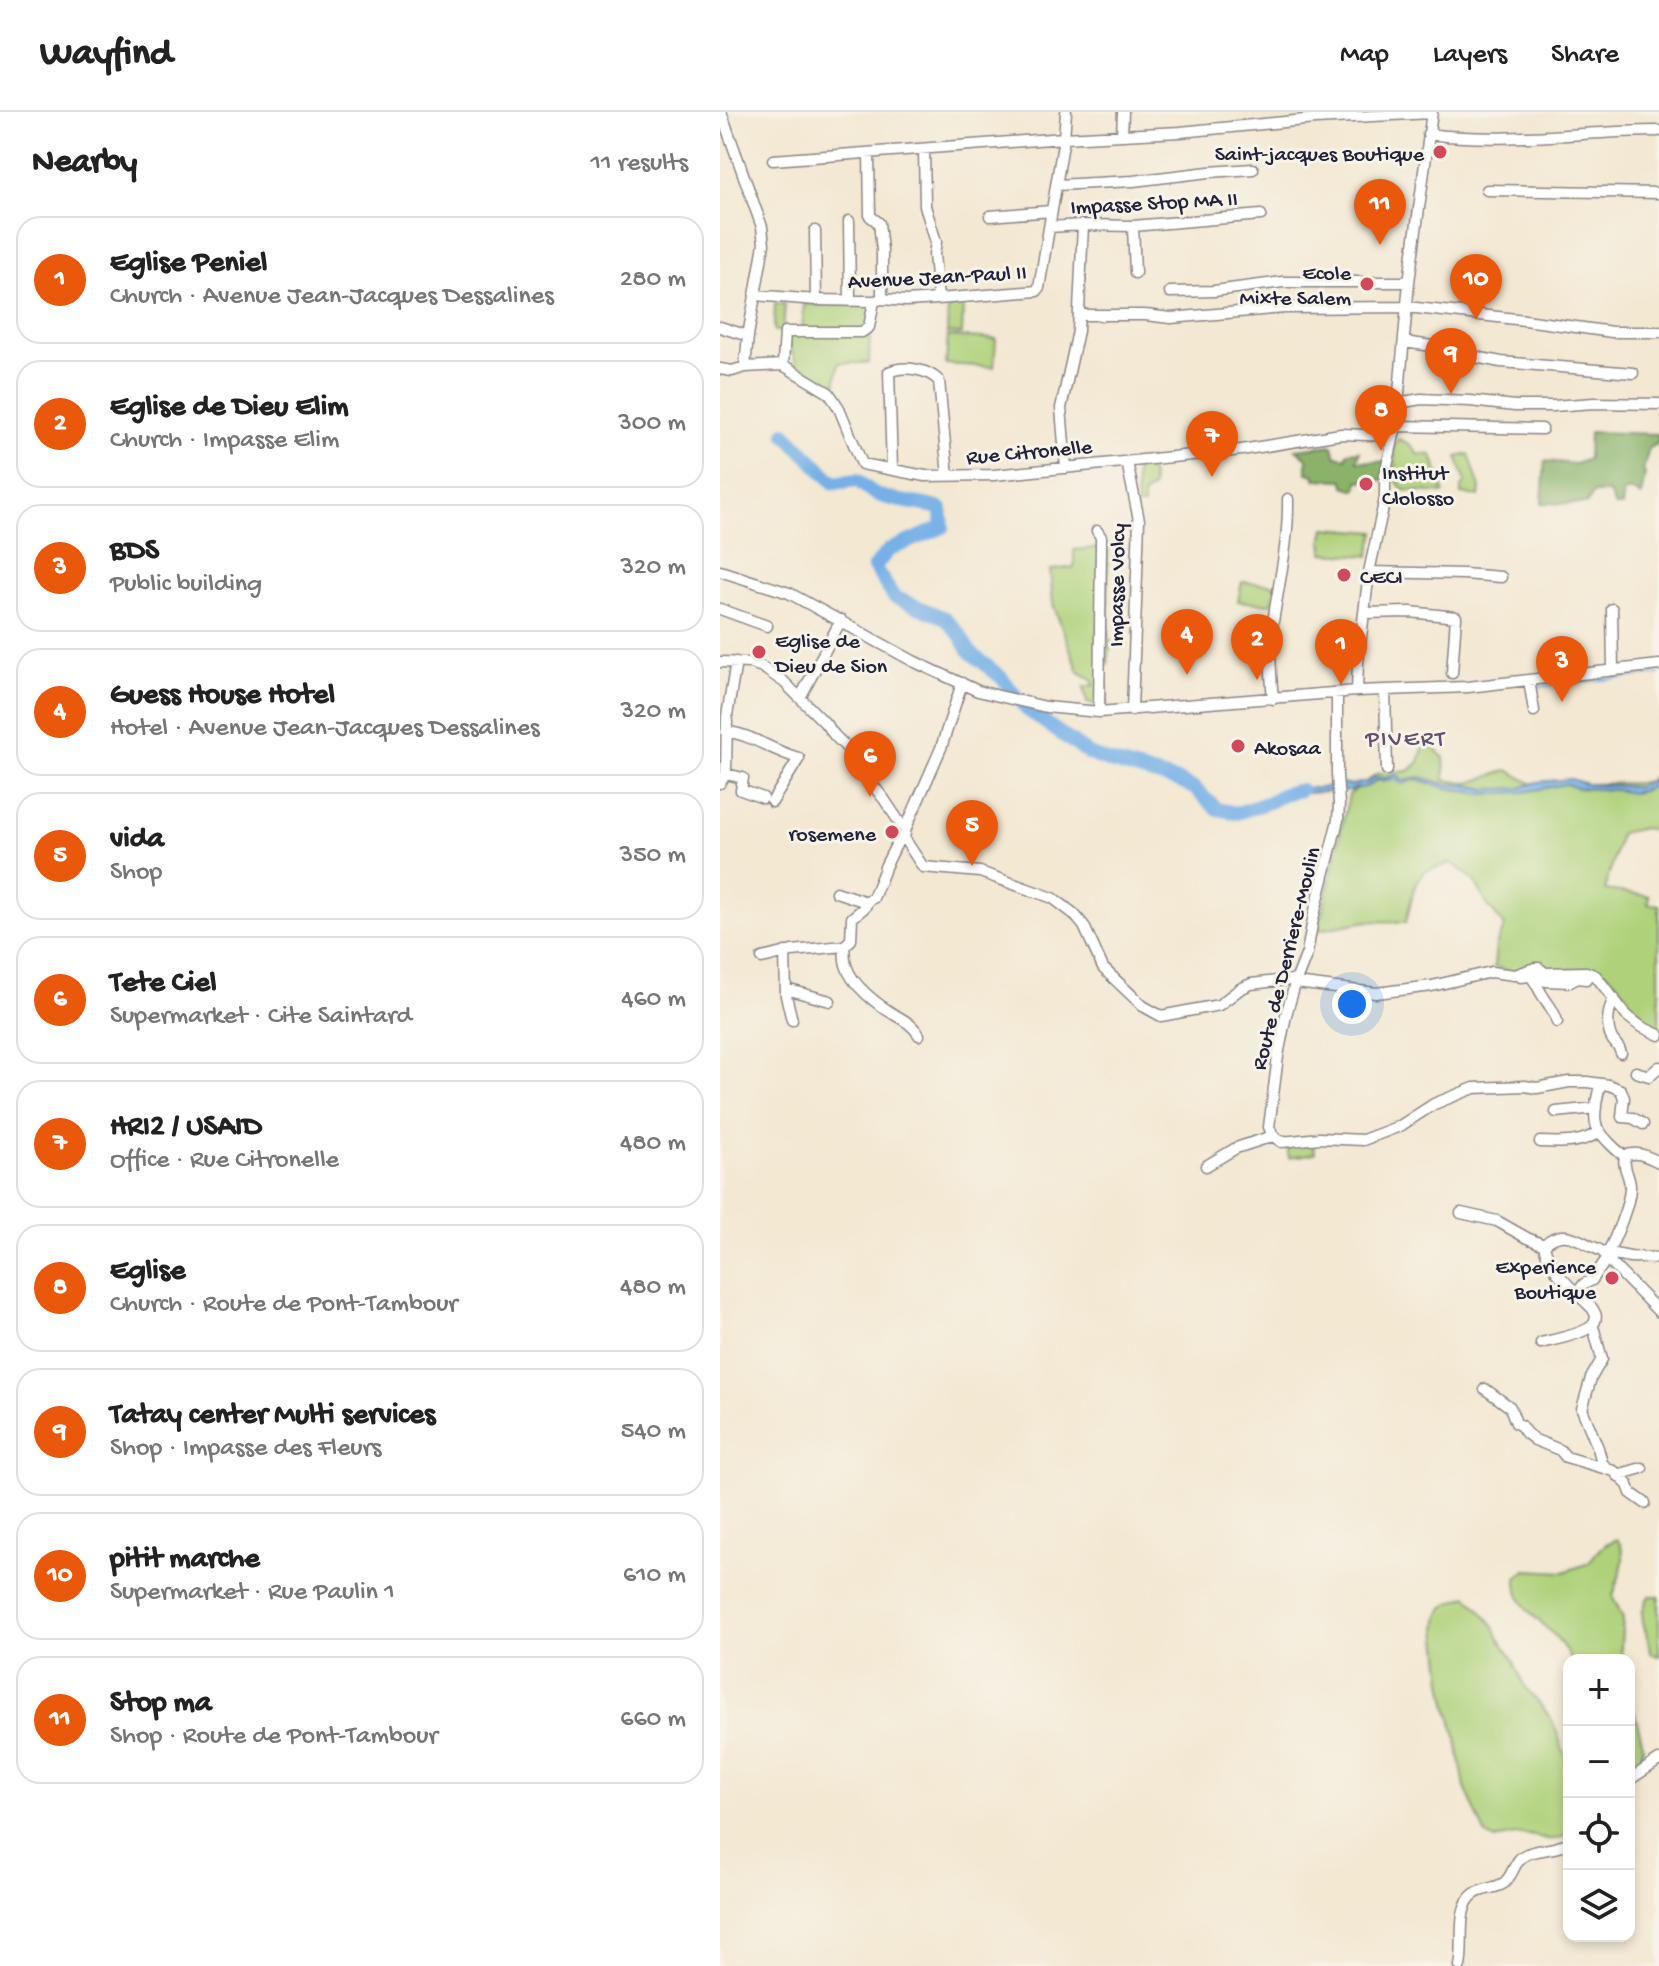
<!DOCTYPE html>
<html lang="en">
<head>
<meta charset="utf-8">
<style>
  body { margin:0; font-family:"Gochi Hand",sans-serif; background:#f6f6f6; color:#222 }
  .controls { position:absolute; right:24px; bottom:24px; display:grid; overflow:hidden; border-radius:16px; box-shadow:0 4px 12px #0003 }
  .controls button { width:72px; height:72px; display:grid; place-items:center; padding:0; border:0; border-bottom:2px solid #e0e0e0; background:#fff; color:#222; font:40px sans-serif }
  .you { position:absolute; left:632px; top:892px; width:28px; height:28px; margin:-20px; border:6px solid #fff; border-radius:50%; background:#1a73e8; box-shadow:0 0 0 12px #1a73e833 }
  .badge { display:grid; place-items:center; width:52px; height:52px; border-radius:50%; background:#ea580c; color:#fff; font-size:26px; font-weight:700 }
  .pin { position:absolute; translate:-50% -66px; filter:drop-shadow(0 2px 4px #0008) }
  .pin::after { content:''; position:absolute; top:42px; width:28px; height:24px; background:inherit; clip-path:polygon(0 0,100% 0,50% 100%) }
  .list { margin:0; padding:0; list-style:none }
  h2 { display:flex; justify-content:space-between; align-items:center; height:104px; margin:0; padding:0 32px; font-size:34px }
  h2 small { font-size:26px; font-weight:400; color:#767676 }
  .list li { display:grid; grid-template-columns:52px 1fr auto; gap:24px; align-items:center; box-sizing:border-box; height:128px; margin:0 16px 16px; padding:0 16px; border:2px solid #e0e0e0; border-radius:24px }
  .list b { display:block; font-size:30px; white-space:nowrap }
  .list p { margin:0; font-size:26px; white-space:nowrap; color:#767676 }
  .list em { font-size:26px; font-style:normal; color:#767676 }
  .icon { flex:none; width:44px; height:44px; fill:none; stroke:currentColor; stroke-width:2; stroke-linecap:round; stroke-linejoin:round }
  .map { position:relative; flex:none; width:939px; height:1854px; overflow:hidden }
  header { display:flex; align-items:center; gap:48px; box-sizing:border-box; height:112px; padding:0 40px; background:#fff; border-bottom:2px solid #e0e0e0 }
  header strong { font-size:38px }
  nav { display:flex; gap:44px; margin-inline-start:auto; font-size:28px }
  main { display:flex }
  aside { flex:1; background:#fff }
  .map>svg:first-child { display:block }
  .green { fill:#aed179; stroke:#687a5a; stroke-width:2 }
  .forest { fill:#8ab369; stroke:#566a52; stroke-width:2 }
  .water { fill:#76b0e7; stroke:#4c6991; stroke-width:2 }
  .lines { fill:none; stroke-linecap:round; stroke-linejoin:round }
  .stream { stroke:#76b0e7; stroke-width:2 }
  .river { stroke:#76b0e7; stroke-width:14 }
  .minor-casing { stroke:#8a8586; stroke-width:13 }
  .minor { stroke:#fff; stroke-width:10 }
  .poi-dot { fill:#d1495b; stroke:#f7f3e8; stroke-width:3 }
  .labels { text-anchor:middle; stroke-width:6; stroke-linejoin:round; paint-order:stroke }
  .poi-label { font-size:22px; fill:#22223b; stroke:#f7f3e8; text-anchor:end }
  .street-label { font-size:22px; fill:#22223b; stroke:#f7f3e8 }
  .neighbourhood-label { font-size:24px; letter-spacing:2px; fill:#62506d; stroke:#f7f3e8 }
</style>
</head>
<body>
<header>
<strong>Wayfind</strong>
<nav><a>Map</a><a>Layers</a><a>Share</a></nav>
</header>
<main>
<aside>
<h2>Nearby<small>11 results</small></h2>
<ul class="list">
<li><span class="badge">1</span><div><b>Eglise Peniel</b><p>Church · Avenue Jean-Jacques Dessalines</p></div><em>280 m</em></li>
<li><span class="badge">2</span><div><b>Eglise de Dieu Elim</b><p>Church · Impasse Elim</p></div><em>300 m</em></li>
<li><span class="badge">3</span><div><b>BDS</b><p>Public building</p></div><em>320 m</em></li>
<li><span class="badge">4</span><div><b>Guess House Hotel</b><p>Hotel · Avenue Jean-Jacques Dessalines</p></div><em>320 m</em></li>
<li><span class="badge">5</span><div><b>vida</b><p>Shop</p></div><em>350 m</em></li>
<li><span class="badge">6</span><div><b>Tete Ciel</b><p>Supermarket · Cite Saintard</p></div><em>460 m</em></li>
<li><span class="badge">7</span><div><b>HRI2 / USAID</b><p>Office · Rue Citronelle</p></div><em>480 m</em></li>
<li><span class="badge">8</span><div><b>Eglise</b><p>Church · Route de Pont-Tambour</p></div><em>480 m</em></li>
<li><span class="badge">9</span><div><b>Tatay center Multi services</b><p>Shop · Impasse des Fleurs</p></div><em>540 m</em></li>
<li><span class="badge">10</span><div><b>pitit marche</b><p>Supermarket · Rue Paulin 1</p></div><em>610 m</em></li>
<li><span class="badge">11</span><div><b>Stop ma</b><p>Shop · Route de Pont-Tambour</p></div><em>660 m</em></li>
</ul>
</aside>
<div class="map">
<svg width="939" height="1854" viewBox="0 0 939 1854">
  <rect width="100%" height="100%" fill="#f7f3e8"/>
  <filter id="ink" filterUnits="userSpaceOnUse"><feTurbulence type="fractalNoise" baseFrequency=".0125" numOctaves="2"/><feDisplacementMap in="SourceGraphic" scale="16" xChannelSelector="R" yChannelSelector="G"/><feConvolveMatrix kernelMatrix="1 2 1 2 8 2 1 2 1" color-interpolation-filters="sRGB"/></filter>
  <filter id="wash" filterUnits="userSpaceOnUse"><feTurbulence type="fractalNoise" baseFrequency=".006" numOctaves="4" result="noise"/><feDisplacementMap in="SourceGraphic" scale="32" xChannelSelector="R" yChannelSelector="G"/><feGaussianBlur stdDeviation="1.8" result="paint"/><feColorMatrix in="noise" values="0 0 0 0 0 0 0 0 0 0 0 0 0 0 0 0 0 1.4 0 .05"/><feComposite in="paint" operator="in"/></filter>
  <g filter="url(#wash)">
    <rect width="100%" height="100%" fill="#f3e8d2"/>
    <path class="green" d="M55,191L65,192L63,219H54Z
      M84,192L156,194L148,221L136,222H150L149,251H119L114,280L78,257L66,222L82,221Z
      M243,193L242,222L227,221L228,195Z
      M228,224L276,227L274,255L226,252Z
      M678,327C687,330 693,333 697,342L712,343L724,381L683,378L674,365L676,351L673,336Z
      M749,342L760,376L759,384L741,382V376L746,370L737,345Z
      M429,347L433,375L423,384V394H417L415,358Z
      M605,416L655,420L649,444L603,441L604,433L602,431Z
      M388,435V525L391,529L388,552L380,550L379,554L385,560L383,565L387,574V593L367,591L364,575L374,573L372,567L359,560L333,492L330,458L354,455V438Z
      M522,470L557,473L551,492L518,489Z
      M704,633L714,636L724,646L725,668L749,671L788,658L811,671L868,672L918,671L928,669L939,660V719L924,716L900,721L885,778L929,784L928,792L939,793V915L926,909L922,901L913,894L896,869L886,861L865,857L832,858L826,855L793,860L774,855L776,833L785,814L768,794L755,769L732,751L703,760L694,776L686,810L647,809L598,818L629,683L656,662L689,659L699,650Z
      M593,1030L595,1041L569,1046L567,1034Z
      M897,1427C911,1447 897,1464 893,1485L903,1506L901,1532L902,1548H851C846,1540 842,1532 836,1525C818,1506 796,1496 797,1466L806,1458L844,1460L869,1451L876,1441L886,1432Z
      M748,1484L774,1514L778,1525L793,1547L804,1573L831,1606L836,1618L849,1656L848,1722C831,1732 826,1725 809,1723C797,1722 786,1724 775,1728L765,1722L745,1675L735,1620L728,1596L723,1569L717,1517C718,1493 728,1492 748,1484Z
      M929,1484H939V1544L930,1541C929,1516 914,1509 929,1484Z
      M909,1580L923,1633L921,1645L909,1661Z"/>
    <path class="forest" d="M869,320L938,322L939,331L929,336L923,358L925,362L921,384L913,379H904L902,394H895L889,381H874L866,392L822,391L825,349L855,352L868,347Z
      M612,333L616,344L626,346L628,340L640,339L637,349L664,350V368L638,369L636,378L625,374L624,368L595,367V363L587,361V346L576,337Z"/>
    <path class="water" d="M675,663L679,664L683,668L700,665L726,672L747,673L766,677L800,676L818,670L851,667L866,672L918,675L939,664V670L922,679L911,681L895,678L857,676L846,672L805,680L762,682L727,676L696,667L683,672L674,667L660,669L657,668C648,674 646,677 634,676L632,679L563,682L565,679L579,676H601L615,672L630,673L647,670L655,665L665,666Z"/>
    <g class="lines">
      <path class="stream" d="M816,575L939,562"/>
      <path class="river" d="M65,321L114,371L137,368C143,373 150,380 158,383C178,391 201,390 221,397L223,415L169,438L154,455L174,485L225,506L240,523L250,540L282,566L306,597L369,642L390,650L458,669L474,676L497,697L517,701L549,690L563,682L581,678"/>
    </g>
  </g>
  <g filter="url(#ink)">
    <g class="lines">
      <defs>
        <path id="minor" d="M1,0L42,115L44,132L28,224L25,255
          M708,22C785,32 862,19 939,19
          M402,23L403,0
          M204,37L205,94L216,130L214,142L218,187
          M149,41L150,104L159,111L162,138V187
          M53,48L344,26L460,20L595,7L711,1
          M336,73L413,69L489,60L533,57
          M767,78L939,81
          M270,104L331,99
          M129,109L130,189
          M413,114L415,161
          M329,115L363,113L413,114L541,103
          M95,119L96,188
          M450,180L494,179L563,170H689
          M35,183L96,188L154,189L162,187L186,189L218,187L317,179L319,176L344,26L346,0
          M359,203H425L451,206L564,196L687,195L805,208L892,220H939
          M0,215L28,224
          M684,230L733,237L755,245L781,250L913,261
          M63,253L65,220H142L149,215L154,189
          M0,257L12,259L25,255L63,253L109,281L119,296L142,352L205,364L274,363L521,338L621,322L673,324
          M678,291L701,287L750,289L795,294H833L874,291L939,292
          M676,314L822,317
          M407,350L419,408L412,598
          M346,356L341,296L358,219L363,113
          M172,357L169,260C184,253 208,257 219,269L228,364
          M377,419L381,425V433L379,600
          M0,459L69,481L193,549L258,579L326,595L379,600L637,579L748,575L939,553
          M649,460L744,462L781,465
          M0,497L47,514
          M892,497L893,558
          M644,501L690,500L736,505L732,561
          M0,550L31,551L42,555L64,570L104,610L115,624L136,645L147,666L164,687L182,714L186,716
          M809,568L814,599
          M665,578L667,658
          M637,579L638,550L649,460L665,386V363L676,314L689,170L712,0
          M617,581V663L619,692L618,708L593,807L587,841L576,869L566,903L558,944L549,1015L553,1024L562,1030L599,1026L643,1028L680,1014L714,992L754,976L805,974L817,976L849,970H867L889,973L901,978L904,986L902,1005L913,1006L923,1012
          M80,586L121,508
          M553,587C551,566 549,544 551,524C557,478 569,433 568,387
          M6,620C27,620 56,641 79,646L52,690
          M6,662L23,666L21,678L43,686
          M0,671L6,662L7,604L16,550
          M184,726L203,755L260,760L333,786L354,802L364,814L383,856L423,894L441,904L499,893L520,877L531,872L566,868L576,869
          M116,780L146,790
          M65,840L66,884L72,908
          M42,846L72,839L124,834
          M801,865L809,864L826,869L850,870L858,866L866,867
          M811,865C817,871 818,877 823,884C829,894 835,899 837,910
          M576,871L656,881L712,874L771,860L795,863L815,856H819L825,861L866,860L876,864L906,903L920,914L939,923
          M66,877L110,889
          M894,886C888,898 886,913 891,925C894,932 899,933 901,941
          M199,923C193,913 184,908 175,903C158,893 131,873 126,853C124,847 125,840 124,834L131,828L132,806L145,795L148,788L153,786L164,759L165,755L178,729L184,726L186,716L221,636L242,571
          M916,960L929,964L939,955
          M881,973C877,982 872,1008 878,1017C883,1025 896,1039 905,1044
          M836,1000L876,996
          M820,1030C841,1031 863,1032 880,1019
          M905,1044C917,1038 928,1045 939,1050
          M486,1054L516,1036L553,1024
          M741,1101L777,1109L807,1126L824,1133
          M824,1133C838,1119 851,1123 867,1132C880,1139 884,1137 892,1152L939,1200
          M887,1142C895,1127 910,1092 910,1075C910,1063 902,1056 905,1044
          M857,1181L864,1172L872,1168L888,1145L894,1142L910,1145L939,1146
          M871,1215L874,1218L882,1247L871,1266L862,1297L878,1336L882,1351L887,1356
          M821,1231C832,1228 872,1221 875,1209C877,1203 875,1201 872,1196C854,1178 829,1159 824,1133
          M765,1277L790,1295L796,1311L801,1314L806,1321L815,1328L840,1338L846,1345L894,1359L908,1373L911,1381L925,1391
          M897,1363L922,1356
          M909,1668L939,1648
          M740,1854C745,1833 735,1796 754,1782C763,1776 775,1777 784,1771C794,1763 794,1747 807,1742C821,1736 836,1739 849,1730"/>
      </defs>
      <use href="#minor" class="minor-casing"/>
      <use href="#minor" class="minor"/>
    </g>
  </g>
  <g class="poi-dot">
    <circle cx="720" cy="40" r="8"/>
    <circle cx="647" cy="172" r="8"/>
    <circle cx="646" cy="372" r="8"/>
    <circle cx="624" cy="463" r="8"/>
    <circle cx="39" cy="540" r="8"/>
    <circle cx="518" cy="634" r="8"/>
    <circle cx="172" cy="720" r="8"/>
    <circle cx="892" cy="1166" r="8"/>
  </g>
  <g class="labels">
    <g class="poi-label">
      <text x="704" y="48">Saint-jacques Boutique</text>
      <text x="631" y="167">Ecole<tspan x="631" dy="25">Mixte Salem</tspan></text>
      <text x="662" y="367" text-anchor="start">Institut<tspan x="662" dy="25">Clolosso</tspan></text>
      <text x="640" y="471" text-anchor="start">CECI</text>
      <text x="55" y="535" text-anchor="start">Eglise de<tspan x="55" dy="25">Dieu de Sion</tspan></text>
      <text x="534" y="642" text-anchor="start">Akosaa</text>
      <text x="156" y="728">rosemene</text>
      <text x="876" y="1161">Experience<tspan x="876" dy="25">Boutique</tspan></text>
    </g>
    <g class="street-label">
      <text transform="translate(434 89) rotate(-3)" y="8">Impasse Stop MA II</text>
      <text transform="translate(217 163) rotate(-3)" y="8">Avenue Jean-Paul II</text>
      <text transform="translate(309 338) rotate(-5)" y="8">Rue Citronelle</text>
      <text transform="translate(395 473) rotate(-89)" y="8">Impasse Volcy</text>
      <text transform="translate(564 846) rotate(-76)" y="8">Route de Derriere-Moulin</text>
    </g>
    <g class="neighbourhood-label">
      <text x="686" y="633">PIVERT</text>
    </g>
  </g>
</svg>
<div class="controls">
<button>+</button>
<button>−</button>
<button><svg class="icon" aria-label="locate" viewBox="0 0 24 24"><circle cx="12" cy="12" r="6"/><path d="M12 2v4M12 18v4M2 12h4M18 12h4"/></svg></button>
<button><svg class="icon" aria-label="layers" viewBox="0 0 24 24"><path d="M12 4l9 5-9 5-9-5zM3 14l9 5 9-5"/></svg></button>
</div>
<div class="you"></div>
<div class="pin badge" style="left:621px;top:573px">1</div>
<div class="pin badge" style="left:537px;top:568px">2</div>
<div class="pin badge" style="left:842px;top:590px">3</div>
<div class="pin badge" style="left:467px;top:563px">4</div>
<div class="pin badge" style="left:252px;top:754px">5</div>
<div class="pin badge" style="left:150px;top:685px">6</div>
<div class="pin badge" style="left:492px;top:365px">7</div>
<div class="pin badge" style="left:661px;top:339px">8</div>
<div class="pin badge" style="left:731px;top:282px">9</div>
<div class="pin badge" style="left:756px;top:208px">10</div>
<div class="pin badge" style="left:660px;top:133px">11</div>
</div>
</main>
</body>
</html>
